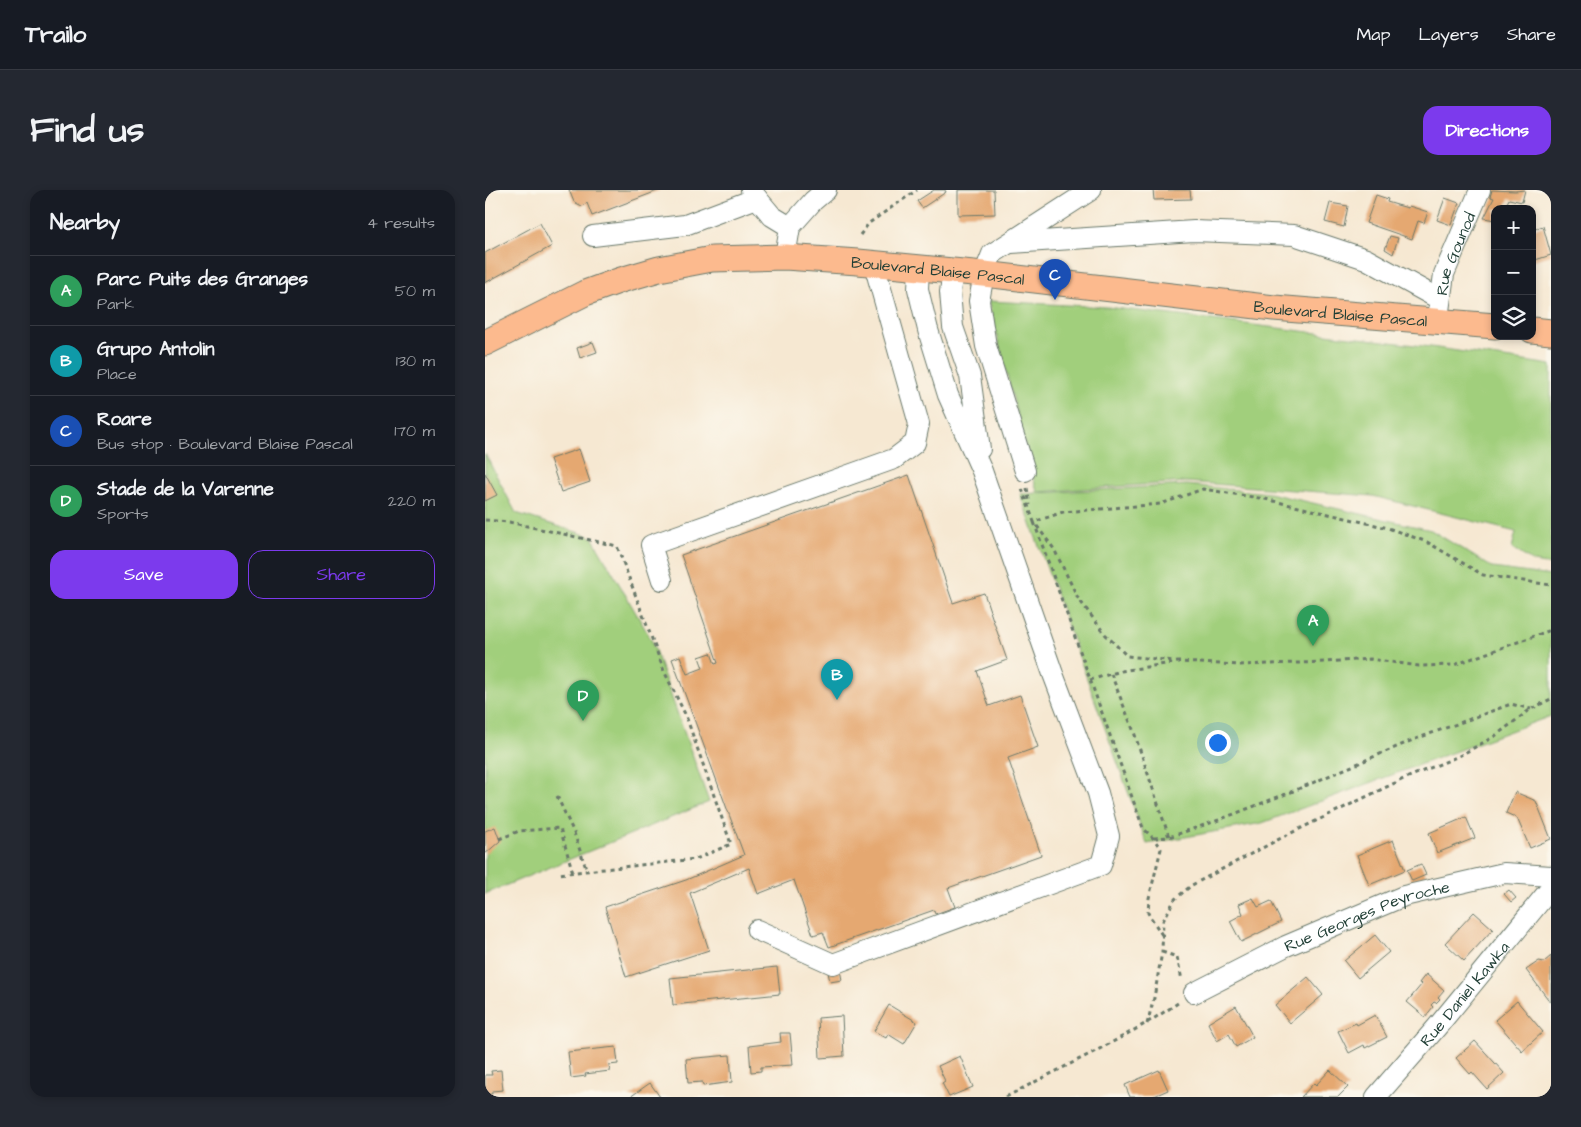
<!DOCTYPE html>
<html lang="en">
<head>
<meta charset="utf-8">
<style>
  body { margin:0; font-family:"Architects Daughter",sans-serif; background:#242831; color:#f1f3f6 }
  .controls { position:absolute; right:15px; top:15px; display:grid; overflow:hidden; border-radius:10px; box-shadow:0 2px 8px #0003 }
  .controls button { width:45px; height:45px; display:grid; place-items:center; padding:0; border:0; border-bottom:1px solid #363941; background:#171b24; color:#f1f3f6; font:25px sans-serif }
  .you { position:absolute; left:732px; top:552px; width:18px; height:18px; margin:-12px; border:4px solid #fff; border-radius:50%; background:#1a73e8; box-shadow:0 0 0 8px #1a73e833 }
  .badge { display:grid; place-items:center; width:32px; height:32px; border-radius:50%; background:#7c3aed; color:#fff; font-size:16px; font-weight:700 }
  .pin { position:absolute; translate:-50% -41px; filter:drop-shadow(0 1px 2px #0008) }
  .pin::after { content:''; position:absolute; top:26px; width:18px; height:15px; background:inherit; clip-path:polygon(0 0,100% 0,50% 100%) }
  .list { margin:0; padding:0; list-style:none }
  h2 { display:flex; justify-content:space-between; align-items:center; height:65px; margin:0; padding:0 20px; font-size:21px }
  h2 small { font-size:16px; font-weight:400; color:#9ea1a6 }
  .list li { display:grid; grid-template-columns:32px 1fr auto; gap:15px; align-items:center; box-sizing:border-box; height:70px; padding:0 20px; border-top:1px solid #363941 }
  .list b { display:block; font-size:19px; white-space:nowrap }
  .list p { margin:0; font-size:16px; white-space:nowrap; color:#9ea1a6 }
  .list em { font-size:16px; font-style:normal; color:#9ea1a6 }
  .actions { display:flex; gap:10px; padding:15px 20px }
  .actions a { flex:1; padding:11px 0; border:1px solid #7c3aed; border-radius:15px; text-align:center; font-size:18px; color:#7c3aed }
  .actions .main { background:#7c3aed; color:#fff }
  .icon { flex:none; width:28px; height:28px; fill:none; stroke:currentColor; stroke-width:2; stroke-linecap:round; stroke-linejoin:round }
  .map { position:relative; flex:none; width:1066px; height:907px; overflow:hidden; border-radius:15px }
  header { display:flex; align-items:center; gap:30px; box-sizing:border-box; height:70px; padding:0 25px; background:#171b24; border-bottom:1px solid #363941 }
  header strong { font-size:24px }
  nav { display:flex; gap:28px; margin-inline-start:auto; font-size:18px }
  .intro { display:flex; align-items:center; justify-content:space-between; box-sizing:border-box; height:120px; padding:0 30px }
  h1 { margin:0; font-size:35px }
  .button { padding:12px 22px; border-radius:15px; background:#7c3aed; color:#fff; font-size:18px; font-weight:700 }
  main { display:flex; gap:30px; padding:0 30px }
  aside { flex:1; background:#171b24; border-radius:15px; box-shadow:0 2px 8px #0003 }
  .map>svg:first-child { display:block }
  .green { fill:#a1cf7c; stroke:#608658 }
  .building { fill:#e5a871 }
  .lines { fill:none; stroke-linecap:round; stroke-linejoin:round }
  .minor-casing { stroke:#6a796b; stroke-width:22 }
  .major-casing { stroke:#6a796b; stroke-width:27 }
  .path { stroke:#6a796b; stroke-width:3; stroke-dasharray:4 4; stroke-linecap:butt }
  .minor { stroke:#fff; stroke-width:20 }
  .major { stroke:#fcba8e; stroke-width:25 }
  .labels { text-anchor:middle; stroke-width:4; stroke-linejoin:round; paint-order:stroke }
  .street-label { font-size:16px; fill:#1f3d34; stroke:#fbf7ec }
</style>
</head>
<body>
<header>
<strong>Trailo</strong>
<nav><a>Map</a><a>Layers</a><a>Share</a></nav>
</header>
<div class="intro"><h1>Find us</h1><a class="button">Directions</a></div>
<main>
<aside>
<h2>Nearby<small>4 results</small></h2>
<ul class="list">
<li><span class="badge" style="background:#2e9e5b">A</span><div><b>Parc Puits des Granges</b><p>Park</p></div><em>50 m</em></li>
<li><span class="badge" style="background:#0f9aa8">B</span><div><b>Grupo Antolin</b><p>Place</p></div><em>130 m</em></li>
<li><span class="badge" style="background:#1a4fb4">C</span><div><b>Roare</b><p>Bus stop · Boulevard Blaise Pascal</p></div><em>170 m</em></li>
<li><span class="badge" style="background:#2e9e5b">D</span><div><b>Stade de la Varenne</b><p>Sports</p></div><em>220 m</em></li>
</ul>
<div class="actions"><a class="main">Save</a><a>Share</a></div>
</aside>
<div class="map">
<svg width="1066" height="907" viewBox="0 0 1066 907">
  <rect width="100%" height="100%" fill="#fbf7ec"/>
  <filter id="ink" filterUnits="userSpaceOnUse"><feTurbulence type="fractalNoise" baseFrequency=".02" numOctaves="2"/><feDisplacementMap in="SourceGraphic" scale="10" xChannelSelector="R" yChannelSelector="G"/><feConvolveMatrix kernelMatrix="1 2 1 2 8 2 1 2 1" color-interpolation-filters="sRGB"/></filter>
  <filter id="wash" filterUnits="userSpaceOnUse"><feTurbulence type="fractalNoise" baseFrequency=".0096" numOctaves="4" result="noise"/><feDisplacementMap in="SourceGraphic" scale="20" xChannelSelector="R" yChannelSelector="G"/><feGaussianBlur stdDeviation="1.12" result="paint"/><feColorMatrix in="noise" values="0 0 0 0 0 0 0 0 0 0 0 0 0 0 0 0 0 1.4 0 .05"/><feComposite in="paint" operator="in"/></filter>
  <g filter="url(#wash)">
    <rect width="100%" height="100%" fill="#f6e8d2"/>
    <path class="green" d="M503,111L622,117L946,157L1066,175V375L1048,372L1027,358L1031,342L888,306L701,292L552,302Z
      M0,264L31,323L107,347L166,449L224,612L0,704Z
      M702,295L784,303L946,340L1008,378L1066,386V526L777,633L662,654L535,304Z"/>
    <g id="blocks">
      <path class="building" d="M84,0H175L107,26L102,13L97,16L89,12Z
        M449,0H460L461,2L437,18L432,11Z
        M473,0H509L510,24L473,25Z
        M668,0H705L706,9L669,10Z
        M1007,0L1030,1L1040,0L1037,12L1024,9L1019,19H1010V30L999,28L1009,8L1005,7Z
        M891,5L903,9L902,12L912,15L923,18L924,16L943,22L939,33L933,31L927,49L881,33Z
        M960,8L974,13L966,35L952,30Z
        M845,13L863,16L859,37L840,32Z
        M55,33L67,56L0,93V63Z
        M1058,36L1066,65L1047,71V40Z
        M905,46L913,48L908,64L900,59Z
        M108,152L112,162L95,168L92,158Z
        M94,259L105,292L76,302L65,269Z
        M0,283L12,305L0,311Z
        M424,285L468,413L499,403L507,427L522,470L492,481L504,516L535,505L553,557L523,568L556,665L463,698L470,717L450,724L449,720L344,757L338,742L328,745L309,690L273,704L264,678L205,703L224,760L141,787L120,717L201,690L259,665L187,469L195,466L202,484L218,478L214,467L226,463L230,474L233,473L196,365Z
        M1030,602L1051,611L1066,649L1045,658L1032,628L1021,623Z
        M981,627L990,648L952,663L944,643Z
        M10,637L15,651L0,664V641Z
        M908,650L920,680L884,695L872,665Z
        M936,674L941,685L927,691L922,680Z
        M1024,700L1031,708L1026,712L1019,704Z
        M768,708L773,717L786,711L796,732L756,752L745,731L758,724L754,714Z
        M989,722L1008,739L979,771L960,753Z
        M890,745L904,762L873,788L859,771Z
        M1066,766V813L1041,780L1054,771L1059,772Z
        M292,777L295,804L188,815L185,788Z
        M355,780L357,790L345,792L343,782Z
        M941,784L959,800L953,807L955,809L951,813L949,812L946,815L948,817L940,827L922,812L937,794L934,793Z
        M823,787L838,805L805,833L790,815Z
        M1032,811L1058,842L1037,861L1010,830Z
        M404,815L432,832L419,854L403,844L401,848L389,841Z
        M751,816L768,847L751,857L744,844L732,851L723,833Z
        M890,825L902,847L880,858L879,855L864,863L853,841L871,833L872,835Z
        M357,826L359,866L335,868L333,828Z
        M295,843H305L308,875L276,877V881L266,882L264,856L296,852Z
        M990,851L1019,883L1002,899L987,882L985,884L971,868Z
        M131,857L133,874L124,875L125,881L100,884L101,886L86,888L83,862Z
        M245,865L247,892L218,896L217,892L203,893L201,869Z
        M475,866L488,897L464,907L457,893L460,891L453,876Z
        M16,880L18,900L7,901V904L0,905V885H7L6,881Z
        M674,880L683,900L667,907H645L640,895Z
        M845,880L863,897L853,907H816L829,893L831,895Z
        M165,893L175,907H145Z"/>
    </g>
  </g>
  <g filter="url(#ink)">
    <use href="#blocks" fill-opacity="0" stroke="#6a796b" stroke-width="1"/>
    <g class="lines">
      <defs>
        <g id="minor">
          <path d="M272,8L287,26L305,37"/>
          <path d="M108,46L200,35L272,8L266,0"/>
          <path d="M526,53L709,41L809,45L881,69L954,109"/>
          <path d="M300,67L305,37L328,11L341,0"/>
          <path d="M468,81L465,102L468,137L485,186L495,259"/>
          <path id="s1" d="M954,121L959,84L995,0"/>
          <path d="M540,281L501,156L494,111L499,84L507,64L606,0"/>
          <path d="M177,390L166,355L409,269L430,253L434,234L389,74"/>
          <path d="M272,740L348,774L616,675L624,646L613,603L568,484L497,281L463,205L443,140L433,99L434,78"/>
          <path id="s2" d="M709,803L801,756L919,706L1019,683L1066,686"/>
          <path id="s3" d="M891,907L952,837L1066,698"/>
        </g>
        <g id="major">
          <path d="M1047,140L1066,142"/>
          <path id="s4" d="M0,153L100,103L136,90L174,79L227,69L300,67L373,72L499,84L789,118L1010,136"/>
        </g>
      </defs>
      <use href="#minor" class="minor-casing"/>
      <use href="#major" class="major-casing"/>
      <path class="path" d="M375,45L384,33L432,0
        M542,298L545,315
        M537,299L549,332L569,359L593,408L620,444L642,466L689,471
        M0,330L24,332L132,356L179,481L201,526L246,654L211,669L73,684
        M626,484L649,542L684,647
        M605,490L636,481L693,472L755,475L841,472L885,469L934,476L969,475L1066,440
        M72,606L89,643L102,681
        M669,648L684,647L731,631L806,602L928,550L1026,514L1046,519
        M14,649L34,641L75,638L88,683
        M677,745L663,723L664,708L676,659L668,648L658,638L549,332L578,322L676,314L718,299L780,309L903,338L942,352L998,385L1066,395
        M677,762L692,767L697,790
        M662,834L669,808L677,762L678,731L690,709L707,695L800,646L914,591L974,566L1010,546L1046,519L1066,509
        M521,907C579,876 638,850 693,813"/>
      <use href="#minor" class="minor"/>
      <use href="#major" class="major"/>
    </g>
  </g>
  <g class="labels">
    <g class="street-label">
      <text dy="6" stroke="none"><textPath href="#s1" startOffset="60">Rue Gounod</textPath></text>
      <text dy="6" stroke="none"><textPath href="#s4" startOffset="470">Boulevard Blaise Pascal</textPath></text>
      <text dy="6" stroke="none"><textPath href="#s4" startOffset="875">Boulevard Blaise Pascal</textPath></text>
      <text dy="6" stroke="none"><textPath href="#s2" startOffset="190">Rue Georges Peyroche</textPath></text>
      <text dy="6" stroke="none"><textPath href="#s3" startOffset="136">Rue Daniel Kawka</textPath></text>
    </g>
  </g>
</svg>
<div class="controls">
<button>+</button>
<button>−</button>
<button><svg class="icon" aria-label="layers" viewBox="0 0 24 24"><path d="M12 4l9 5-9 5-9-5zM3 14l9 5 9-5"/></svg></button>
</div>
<div class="you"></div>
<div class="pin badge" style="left:828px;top:456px;background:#2e9e5b">A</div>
<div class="pin badge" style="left:352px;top:510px;background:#0f9aa8">B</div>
<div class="pin badge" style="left:570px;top:110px;background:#1a4fb4">C</div>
<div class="pin badge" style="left:98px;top:531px;background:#2e9e5b">D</div>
</div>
</main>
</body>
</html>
